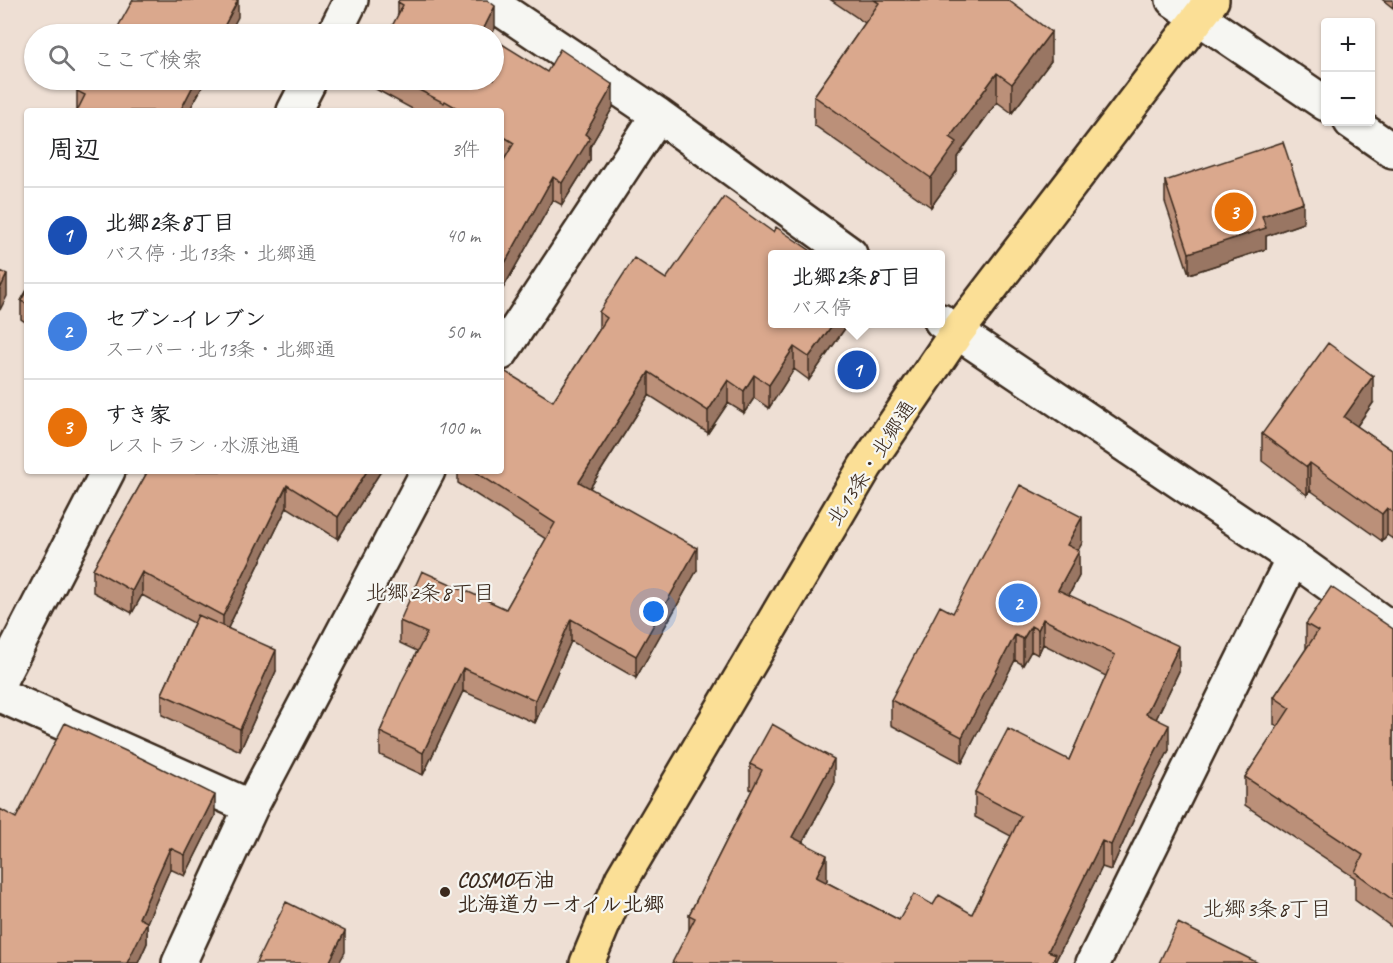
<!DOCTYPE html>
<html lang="ja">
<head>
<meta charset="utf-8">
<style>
  body { margin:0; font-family:Caveat,"Klee One",sans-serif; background:#f2f2f2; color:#202124 }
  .controls { position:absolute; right:18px; top:18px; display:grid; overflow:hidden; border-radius:6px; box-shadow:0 2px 4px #0004 }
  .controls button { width:54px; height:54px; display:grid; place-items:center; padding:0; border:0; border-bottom:2px solid #e0e0e0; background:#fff; color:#202124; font:30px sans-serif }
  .you { position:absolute; left:654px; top:612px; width:21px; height:21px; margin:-15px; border:4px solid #fff; border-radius:50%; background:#1a73e8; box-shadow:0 0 0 9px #1a73e833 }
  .badge { display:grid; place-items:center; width:39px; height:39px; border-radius:50%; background:#d93025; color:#fff; font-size:20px; font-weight:700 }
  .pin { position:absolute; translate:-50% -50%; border:3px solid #fff; box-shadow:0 2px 6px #0006 }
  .popup { position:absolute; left:768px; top:250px; width:177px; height:78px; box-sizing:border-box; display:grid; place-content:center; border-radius:6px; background:#fff; filter:drop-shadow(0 2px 4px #0005); font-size:20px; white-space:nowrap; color:#757577 }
  .popup b { font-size:22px; color:#202124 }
  .popup::after { content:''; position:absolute; left:50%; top:100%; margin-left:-12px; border:12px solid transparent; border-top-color:#fff }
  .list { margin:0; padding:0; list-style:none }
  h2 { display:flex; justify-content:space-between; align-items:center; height:78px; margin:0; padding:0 24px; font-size:26px }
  h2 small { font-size:20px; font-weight:400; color:#757577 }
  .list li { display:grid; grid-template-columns:39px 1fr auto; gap:18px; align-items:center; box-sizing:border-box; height:96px; padding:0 24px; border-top:2px solid #e0e0e0 }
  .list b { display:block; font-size:22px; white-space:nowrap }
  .list p { margin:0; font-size:20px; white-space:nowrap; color:#757577 }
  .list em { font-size:20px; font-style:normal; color:#757577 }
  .icon { flex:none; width:33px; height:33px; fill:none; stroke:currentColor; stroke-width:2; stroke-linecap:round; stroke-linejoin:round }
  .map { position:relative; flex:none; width:1393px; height:963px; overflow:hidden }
  .search { position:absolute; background:#fff; box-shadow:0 2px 4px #0004; left:24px; top:24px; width:480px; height:66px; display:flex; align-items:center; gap:15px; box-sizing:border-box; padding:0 21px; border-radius:33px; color:#757577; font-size:22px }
  .panel { position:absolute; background:#fff; box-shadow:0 2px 4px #0004; left:24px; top:108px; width:480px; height:366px; border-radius:6px }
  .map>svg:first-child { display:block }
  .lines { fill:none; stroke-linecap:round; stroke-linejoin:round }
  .minor-casing { stroke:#3b2a1e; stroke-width:38 }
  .major-casing { stroke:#3b2a1e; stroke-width:38 }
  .minor { stroke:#f6f6f2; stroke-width:33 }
  .major { stroke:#fbdf96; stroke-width:33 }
  .wall { fill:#bb9079; stroke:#3b2a1e; stroke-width:1.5 }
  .shaded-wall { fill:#997663; stroke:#3b2a1e; stroke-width:1.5 }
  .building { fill:#daa88d; stroke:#3b2a1e; stroke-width:1.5 }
  .poi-dot { fill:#3b2a1e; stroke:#f6f6f2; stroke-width:2 }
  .labels { text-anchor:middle; stroke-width:4.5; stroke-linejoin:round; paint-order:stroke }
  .street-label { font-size:21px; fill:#3b2a1e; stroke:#f6f6f2 }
  .poi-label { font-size:21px; font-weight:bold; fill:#3b2a1e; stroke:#f6f6f2; text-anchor:start }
  .neighbourhood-label { font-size:22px; fill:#3b2a1e; stroke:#f6f6f2 }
</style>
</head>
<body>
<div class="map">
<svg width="1393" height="963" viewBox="0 0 1393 963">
  <rect width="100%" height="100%" fill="#eedfd4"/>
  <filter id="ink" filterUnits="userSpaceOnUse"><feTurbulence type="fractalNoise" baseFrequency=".0167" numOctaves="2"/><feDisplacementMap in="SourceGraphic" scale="12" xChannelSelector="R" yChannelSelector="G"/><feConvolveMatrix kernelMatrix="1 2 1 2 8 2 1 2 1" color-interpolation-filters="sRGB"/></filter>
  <g filter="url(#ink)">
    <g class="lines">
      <defs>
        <path id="minor" d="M487,0L658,115L850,254
          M1173,0L1326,104
          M334,34L351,0
          M294,111L310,80
          M1351,122L1393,151
          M941,321L1293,558L1393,630
          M501,353L658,115
          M0,680L108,471
          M0,695L251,807
          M179,963L251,807L428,471
          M1093,963L1293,558"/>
        <path id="major" d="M587,963L622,879L865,467L957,332L1212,0"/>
      </defs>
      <use href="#minor" class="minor-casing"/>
      <use href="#major" class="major-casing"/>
      <use href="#minor" class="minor"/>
      <use href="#major" class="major"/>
    </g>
    <path class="wall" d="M831,0H1008L1051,61L1012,113L997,102L957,157V171L931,207L814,125V96L865,23Z
      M1383,0H1393V8Z
      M398,2L495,28L492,34H388L398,16Z
      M547,72L613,107L590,147V160L562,205L553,200L501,292V165L504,159L501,157V111H416L372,87V80H494Z
      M82,80H206L189,111H77V91Z
      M1165,181L1303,223L1266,236V249L1189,274L1165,202Z
      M773,232L811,255L773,324H848L809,380L794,369L769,408L754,398L744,413L728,403L708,433L649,395L590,488L697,570L636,678L571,641L535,723L463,691L423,775L380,755V732L417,651L400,643V621L506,609L546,539L458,483V471H501L553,401L599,330V312L666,279Z
      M27,290V323L21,319V301Z
      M1373,403L1357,426L1393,451V539L1387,535L1382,541L1310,490L1307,495L1262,461V434Z
      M148,471H381L338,539L287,507L228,628L276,671L240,751L162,715V694L194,623L142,595L132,613L93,592V569Z
      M1082,543L1078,550L1079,576L1069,595L1179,671L1156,719L1169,750L1138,810L1111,870L1102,867L1056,960V963L689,929V915L752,790L750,789V764L834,784L803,842L827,880L826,882L899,920L933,905L972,914L1011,836L975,817V792L1069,760L1106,676L1043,644L1038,655L1031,651L1023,665L1015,660L962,763L891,725V700L953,613Z
      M1306,624L1393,629V928L1355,900V878L1245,805V777L1278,727L1274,725V697L1306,649Z
      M215,816L185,876L170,869L147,922V943L138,963H0L16,818Z"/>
    <path class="shaded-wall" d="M238,0V17L229,34H220Z
      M495,6V28L492,34H482V32Z
      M1051,32V61L1012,113V84Z
      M997,73V102L957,157V171L931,207V178L950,137Z
      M196,80H206L189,111H180Z
      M613,85V107L590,147V160L562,205V183L585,134Z
      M553,177V200L501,292V270Z
      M1303,202V223L1266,236V249L1189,274V253L1262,216Z
      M7,274V296L0,310V289Z
      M833,324H848L809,380V357Z
      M794,347V369L769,408V385Z
      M649,372V395L579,505V482Z
      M754,375V398L744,413V391Z
      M1373,376V403L1344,444V417Z
      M728,380V403L708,433V411Z
      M1310,463V490L1307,495V467Z
      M367,471H381L338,539V517Z
      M287,485V507L223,638V616Z
      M1387,508V535L1382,541V514Z
      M1082,517V543L1067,570V545Z
      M697,548V570L636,678V656Z
      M1079,551V576L1058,615V590Z
      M142,572V595L132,613V591Z
      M571,619V641L535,723V700Z
      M1043,619V644L1038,655V630Z
      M1031,626V651L1023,665V639Z
      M1015,635V660L962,763V737Z
      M1179,646V671L1146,740V714Z
      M276,650V671L240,751V729Z
      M463,668V691L423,775V753Z
      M1169,725V750L1138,810L1111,870V845L1138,785Z
      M834,759V784L792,862V837Z
      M215,795V816L185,876V855Z
      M1102,841V867L1056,960V963H1048V951Z
      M170,848V869L146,925L147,922V943L138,963H127L139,918Z
      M827,855V880L816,902V877Z
      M345,931V952L339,963H329Z"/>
    <path class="building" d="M133,0H238L220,34H114Z
      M399,0H487L495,6L482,32L486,34H388L403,5L398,2Z
      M874,0H1008L1051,32L1012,84L997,73L950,137L957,142L931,178L814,96L879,3Z
      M494,39L547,72L560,49L613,85L585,134L590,138L562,183L553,177L501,270V165L514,143L501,135V111H462L445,101L444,103L400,80H494Z
      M82,80H196L180,111H77L85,95L77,91Z
      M1283,142L1303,202L1262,216L1266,228L1189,253L1165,181Z
      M724,197L773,232L776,227L811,251L809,255H773V324H833L809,357L794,347L769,385L754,375L744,391L728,380L708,411L649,372L579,482L697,548L636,656L571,619L535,700L463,668L423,753L380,732L403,679L427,633L400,621L422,571L506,609L555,523L474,471H501V369L553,401L607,318L599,312L634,258L666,279Z
      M0,271L7,274L0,289Z
      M27,290V304L21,301Z
      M1328,343L1373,376L1344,417L1393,451V512L1387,508L1382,514L1310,463L1307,467L1262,434Z
      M148,471H367L338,517L287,485L223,616L142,572L132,591L93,569Z
      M1020,485L1082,517L1067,545L1079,551L1058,590L1179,646L1146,714L1169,725L1138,785L1111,845L1102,841L1048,951L1056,954L1052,963H672L695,918L689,915L762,770L750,764L772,724L834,759L792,837L827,855L816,877L899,920L914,894L933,905L939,895L972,914L1021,816L975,792L1008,729L1069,760L1115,655L1043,619L1038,630L1031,626L1023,639L1015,635L962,737L891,700L940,606L953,613Z
      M1331,587L1393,629V900L1355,872L1363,855L1245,777L1290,708L1274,697L1318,631L1306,624Z
      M198,615L276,650L240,729L162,694Z
      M65,723L141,758L215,795L185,855L170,848L139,918L147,922L127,963H0V809L16,818Z
      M286,902L345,931L329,963H256Z
      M1178,923L1258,963H1159Z"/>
  </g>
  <circle class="poi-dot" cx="445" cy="892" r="6"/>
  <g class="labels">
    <g class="street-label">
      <text transform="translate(871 463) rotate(-57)" y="7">北13条・北郷通</text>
    </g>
    <g class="poi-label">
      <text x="457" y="887">COSMO石油<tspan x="457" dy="24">北海道カーオイル北郷</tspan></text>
    </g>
    <g class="neighbourhood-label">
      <text x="430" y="600">北郷2条8丁目</text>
      <text x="1267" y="916">北郷3条8丁目</text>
    </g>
  </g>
</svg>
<div class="controls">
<button>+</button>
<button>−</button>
</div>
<div class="you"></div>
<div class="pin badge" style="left:857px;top:370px;background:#1a4fb4">1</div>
<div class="popup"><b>北郷2条8丁目</b>バス停</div>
<div class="pin badge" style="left:1018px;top:603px;background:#3f7fe0">2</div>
<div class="pin badge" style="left:1234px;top:212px;background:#e8710a">3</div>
<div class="search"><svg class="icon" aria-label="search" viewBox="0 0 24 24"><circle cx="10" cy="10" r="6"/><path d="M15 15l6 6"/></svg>ここで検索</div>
<section class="panel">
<h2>周辺<small>3件</small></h2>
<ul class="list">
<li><span class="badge" style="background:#1a4fb4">1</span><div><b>北郷2条8丁目</b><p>バス停 · 北13条・北郷通</p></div><em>40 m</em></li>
<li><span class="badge" style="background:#3f7fe0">2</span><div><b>セブン-イレブン</b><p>スーパー · 北13条・北郷通</p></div><em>50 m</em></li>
<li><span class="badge" style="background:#e8710a">3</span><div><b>すき家</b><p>レストラン · 水源池通</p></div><em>100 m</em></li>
</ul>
</section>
</div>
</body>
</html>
